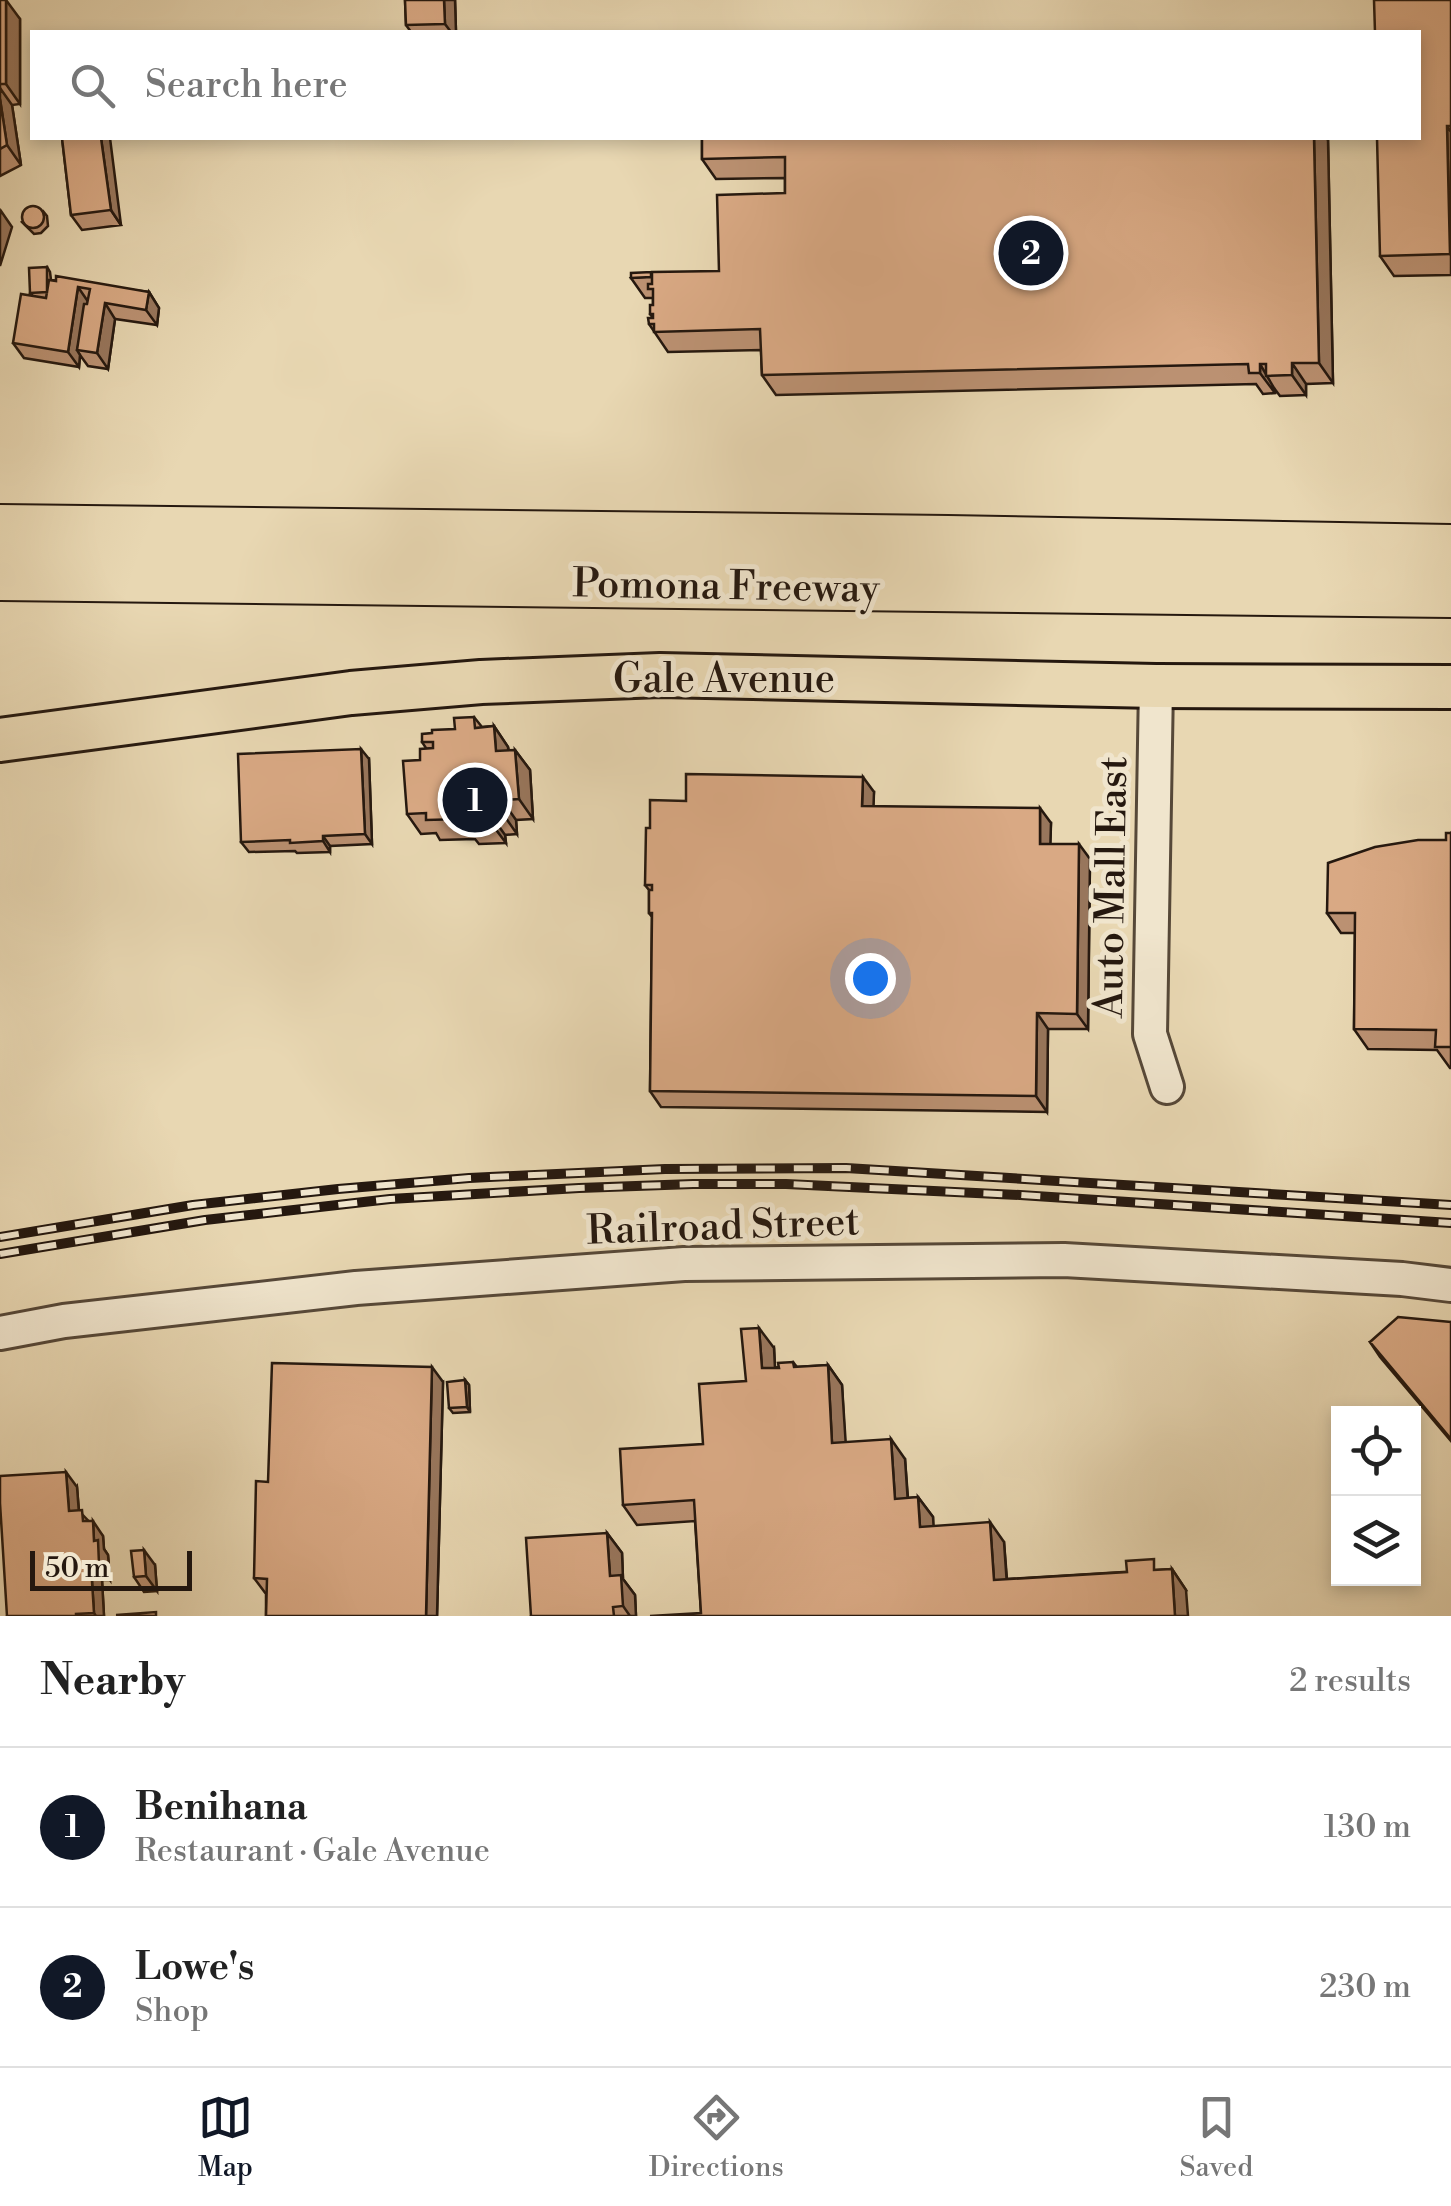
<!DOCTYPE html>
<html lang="en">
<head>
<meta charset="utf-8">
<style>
  body { margin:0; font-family:"Libre Bodoni",serif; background:#f2f2f2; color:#222 }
  .controls { position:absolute; right:30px; bottom:30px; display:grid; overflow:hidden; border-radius:0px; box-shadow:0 5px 15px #0003 }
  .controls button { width:90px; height:90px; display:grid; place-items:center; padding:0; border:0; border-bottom:2px solid #e0e0e0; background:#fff; color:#222; font:50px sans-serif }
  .scale { position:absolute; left:30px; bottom:25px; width:162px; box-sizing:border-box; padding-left:10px; border:5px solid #25180f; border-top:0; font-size:28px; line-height:35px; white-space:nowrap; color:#25180f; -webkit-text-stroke:8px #f0e5cd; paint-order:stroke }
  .you { position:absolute; left:870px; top:978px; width:35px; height:35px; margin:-25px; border:8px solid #fff; border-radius:50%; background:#1a73e8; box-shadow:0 0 0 15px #1a73e833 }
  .badge { display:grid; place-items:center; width:65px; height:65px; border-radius:50%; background:#111827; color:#fff; font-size:32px; font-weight:700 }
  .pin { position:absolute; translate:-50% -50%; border:5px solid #fff; box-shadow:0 2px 10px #0006 }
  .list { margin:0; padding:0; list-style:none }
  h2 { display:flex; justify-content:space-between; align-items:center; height:130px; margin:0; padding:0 40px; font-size:42px }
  h2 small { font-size:32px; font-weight:400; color:#767676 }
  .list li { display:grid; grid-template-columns:65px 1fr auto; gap:30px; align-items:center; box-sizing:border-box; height:160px; padding:0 40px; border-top:2px solid #e0e0e0 }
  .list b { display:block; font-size:38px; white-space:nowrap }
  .list p { margin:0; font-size:32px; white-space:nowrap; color:#767676 }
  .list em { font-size:32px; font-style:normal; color:#767676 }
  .icon { flex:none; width:55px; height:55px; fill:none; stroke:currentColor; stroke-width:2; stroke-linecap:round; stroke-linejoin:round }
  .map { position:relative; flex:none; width:1451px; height:1616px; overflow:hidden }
  .search { position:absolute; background:#fff; box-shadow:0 5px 15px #0003; left:30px; right:30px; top:30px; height:110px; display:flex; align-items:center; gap:25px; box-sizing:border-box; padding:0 35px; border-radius:0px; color:#767676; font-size:38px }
  .sheet { height:450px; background:#fff }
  nav { display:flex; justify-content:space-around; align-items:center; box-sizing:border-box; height:140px; border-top:2px solid #e0e0e0; background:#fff; font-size:28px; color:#767676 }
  nav a { display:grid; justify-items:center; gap:5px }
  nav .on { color:#111827 }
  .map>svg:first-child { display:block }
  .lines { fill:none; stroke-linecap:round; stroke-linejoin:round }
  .minor-casing { stroke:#564838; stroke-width:38 }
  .major-casing { stroke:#25180f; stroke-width:48 }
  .highway-casing { stroke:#25180f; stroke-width:52 }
  .minor { stroke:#f0e5cd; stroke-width:32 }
  .major { stroke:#e8d7b2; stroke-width:42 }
  .highway { stroke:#e8d7b2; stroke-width:48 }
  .rail-casing { stroke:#25180f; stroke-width:10 }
  .rail { stroke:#f0e5cd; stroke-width:6; stroke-dasharray:19; stroke-linecap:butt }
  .wall { fill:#bb9172; stroke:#25180f; stroke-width:2.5 }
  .shaded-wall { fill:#98765c; stroke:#25180f; stroke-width:2.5 }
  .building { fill:#d9a984; stroke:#25180f; stroke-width:2.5 }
  .labels { text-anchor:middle; stroke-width:10; stroke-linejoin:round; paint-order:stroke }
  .street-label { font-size:40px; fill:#25180f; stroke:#f0e5cd }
</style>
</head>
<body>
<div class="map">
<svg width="1451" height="1616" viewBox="0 0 1451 1616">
  <rect width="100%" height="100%" fill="#e8d7b2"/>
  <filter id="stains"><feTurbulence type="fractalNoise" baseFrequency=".002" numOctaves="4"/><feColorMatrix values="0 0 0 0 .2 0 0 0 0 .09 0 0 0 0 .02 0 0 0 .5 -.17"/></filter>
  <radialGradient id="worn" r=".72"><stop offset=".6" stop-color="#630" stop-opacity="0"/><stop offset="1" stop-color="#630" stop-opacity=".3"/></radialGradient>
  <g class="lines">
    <defs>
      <path id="minor" d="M1156,686L1150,1034L1167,1087
        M0,1333L64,1321L356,1288L684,1264L1064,1260L1402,1279L1451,1285"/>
      <path id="major" d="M0,740L351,693L481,682L660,675L1156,686L1451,687"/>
      <path id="highway" d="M0,529L948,540L1451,549
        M0,576L1451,593"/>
    </defs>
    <use href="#minor" class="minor-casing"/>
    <use href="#major" class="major-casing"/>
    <use href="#highway" class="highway-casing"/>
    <use href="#minor" class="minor"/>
    <use href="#major" class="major"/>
    <use href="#highway" class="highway"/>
    <defs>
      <path id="rail" d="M0,1237L193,1205L338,1189L469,1178L665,1169L846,1168L1451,1205
        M0,1254L205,1220L390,1199L579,1188L693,1184H786L1020,1195L1451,1223"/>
    </defs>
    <use href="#rail" class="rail-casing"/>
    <use href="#rail" class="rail"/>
  </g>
  <path class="wall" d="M0,0L20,19V104L12,105L21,165L0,176Z
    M405,0H455L456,32H411L406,25Z
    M1451,0V275L1394,276L1380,256Z
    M62,138L121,225L82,230L71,215Z
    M702,138H1326L1328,140L1333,383L1306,384V395L1280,396L1274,388L1275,393L1263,394L1256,384L776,395L762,375L761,350L668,352L649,324L653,318L650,314L653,305V298H645L631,278L719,271L785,193V178L716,179L702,159Z
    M43,211L47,216L48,226L41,233L34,234L22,222Z
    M47,267L50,272L51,280L149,292L159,308L157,325L115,319L108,369L88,366L80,355L79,367L24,358L13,343L32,295L30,293Z
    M474,717L482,727L494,726L508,747L509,751L515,750L530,770L533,819L516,820L517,834L505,835L506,843L479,844L475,839L440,840L436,833L421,834L407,814L420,760L426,748L422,742L432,733L455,729Z
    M369,759L372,844L330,846V852L297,853L295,851L249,852L241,842Z
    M874,792L873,806L1051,823L1050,844L1090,859L1088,1029H1048L1047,1112L661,1107L650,1091L652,917L649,913V890L645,885L686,801Z
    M1451,833V1068H1450L1437,1050L1368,1049L1354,1029L1355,933H1341L1327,913L1446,840Z
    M1451,1322V1441L1380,1357L1370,1342Z
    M774,1348L775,1368L793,1362L797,1367L828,1365L842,1385L845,1442L905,1459L908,1498L918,1497L933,1517V1526L1004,1542L1007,1579L1172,1569L1186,1590L701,1613L695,1521L637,1525L623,1505L703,1444L746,1381Z
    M465,1380L469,1385L470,1412L453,1413L449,1408Z
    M443,1382L437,1616H266V1594L254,1578L268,1482Z
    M77,1487L79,1511L103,1536L104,1549L108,1555L110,1580H102L104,1616H7Z
    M607,1533L622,1553L623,1579L635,1595L636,1616H531Z
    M155,1565L157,1591L144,1592L134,1577Z"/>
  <path class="shaded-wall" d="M6,0L20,19V104L6,84Z
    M444,0H455L456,32H451L445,24Z
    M0,88L12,105L21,165L7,145L0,99Z
    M1447,126L1451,132V255L1450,254Z
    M101,138H110L121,225L111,210Z
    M1314,138H1326L1328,140L1333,383L1319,363Z
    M1,211L12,227L0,266V215Z
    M78,287L89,303L77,350L80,355L79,367L68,352Z
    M149,292L159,308L157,325L146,310Z
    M105,303L115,319L108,369L97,353Z
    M1292,363L1306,384V395L1292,375Z
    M1260,364L1274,388L1275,393L1260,373Z
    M494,726L508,747L510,772L496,751Z
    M361,749L369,759L372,844L365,834Z
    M515,750L530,770L533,819L519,799Z
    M863,777L874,792L873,821L862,806Z
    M502,800L516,820L517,834L503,814Z
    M1040,808L1051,823L1050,859L1040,844Z
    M491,815L505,835L506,843L491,823Z
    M323,836L330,846V852L323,841Z
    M1079,844L1090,859L1088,1029L1077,1014Z
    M1037,1013L1048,1029L1047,1112L1036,1096Z
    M759,1328L774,1348L776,1389L762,1368Z
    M828,1365L842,1385L847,1463L832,1443Z
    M432,1367L443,1382L437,1616H426Z
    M465,1380L469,1385L470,1412L467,1407Z
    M891,1439L905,1459L909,1519L895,1499Z
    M66,1472L77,1487L80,1527L69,1511Z
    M918,1497L933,1517L935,1547L920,1527Z
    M93,1521L103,1536L104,1549L108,1555L110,1580L99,1564L94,1541Z
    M990,1522L1004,1542L1008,1600L994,1580Z
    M607,1533L622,1553L623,1579L635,1595L636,1616H630L623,1606L610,1576Z
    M144,1550L155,1565L157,1591L146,1576Z
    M91,1565L102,1580L104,1616H96L94,1613Z
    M1172,1569L1186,1590L1188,1616H1175Z"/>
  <path class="building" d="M0,0H6V84H0Z
    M405,0H444L445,24L406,25Z
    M1374,0H1451V126H1447L1450,254L1380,256L1377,138H1418V32H1375Z
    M0,99L7,145L0,149Z
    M62,138H101L111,210L71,215Z
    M702,138H1314L1319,363H1292V375L1266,376V364H1260V373H1249L1248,364L762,375L760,329L654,332V324H649L648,318H653V314H650V305H653V289H648V284H652V272L719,271L717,195L785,193V157L702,159Z
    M22 217a11 11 0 1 1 22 0a11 11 0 1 1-22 0Z
    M47,267V292L30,293L29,268Z
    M651,272V277L631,278V273Z
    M56,276L149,292L146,310L105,303L97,353L77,350L84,304H87L90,289L78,287L68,352L13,343L21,294L46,298L49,280L56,281Z
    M474,717L475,728L494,726L496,751L515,750L519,799L502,800L503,814L491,815V823L465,824L464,819L426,820V813L407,814L403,761L420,760V749L433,748V742H422V734L432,733V730L455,729L454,718Z
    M361,749L365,834L323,836V841L290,843V840L241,842L238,754Z
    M686,774L863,777L862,806L1040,808V844H1079L1077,1014L1037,1013L1036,1096L650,1091L652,913H649V890H652V885H645L646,828H650V800L686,801Z
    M1446,833H1451V1047H1435L1436,1030L1354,1029L1355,913H1327L1328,863L1375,847L1418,840H1446Z
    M1398,1317L1451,1322V1439L1370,1342Z
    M759,1328L762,1368H779L778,1363L793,1362L794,1367L828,1365L832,1443L891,1439L895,1499L918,1497L920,1527L990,1522L994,1580L1127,1572L1126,1561L1154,1559V1570L1172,1569L1175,1616H650L701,1613L694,1500L623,1505L620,1449L703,1444L699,1384L746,1381L741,1329Z
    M272,1363L432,1367L426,1616H266L267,1579L254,1578L256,1481L268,1482Z
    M465,1380L467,1407L449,1408L447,1382Z
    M66,1472L69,1511L82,1510L83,1521H93L94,1541L98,1540L99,1564L91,1565L94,1613L76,1614V1616H7L0,1503V1476Z
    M607,1533L610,1576L621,1575L623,1606L613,1607L614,1616H531L526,1538Z
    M144,1550L146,1576L134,1577L131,1551Z
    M156,1612V1616L116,1615Z"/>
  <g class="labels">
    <g class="street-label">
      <text transform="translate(726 585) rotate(1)" y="14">Pomona Freeway</text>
      <text x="724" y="692">Gale Avenue</text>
      <text transform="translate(1110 887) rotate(-89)" y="14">Auto Mall East</text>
      <text transform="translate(723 1225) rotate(-2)" y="14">Railroad Street</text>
    </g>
  </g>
  <rect width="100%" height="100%" filter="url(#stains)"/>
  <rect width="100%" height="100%" fill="url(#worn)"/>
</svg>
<div class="controls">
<button><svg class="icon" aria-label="locate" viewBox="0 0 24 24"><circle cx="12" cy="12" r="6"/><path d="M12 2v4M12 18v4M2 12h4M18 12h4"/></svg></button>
<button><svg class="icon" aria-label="layers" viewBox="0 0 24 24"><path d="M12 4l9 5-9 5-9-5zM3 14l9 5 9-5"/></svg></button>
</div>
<div class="scale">50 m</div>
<div class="you"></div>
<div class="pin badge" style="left:475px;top:800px">1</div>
<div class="pin badge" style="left:1031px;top:253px">2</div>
<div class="search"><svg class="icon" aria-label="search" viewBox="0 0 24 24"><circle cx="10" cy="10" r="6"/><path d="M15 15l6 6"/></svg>Search here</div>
</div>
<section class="sheet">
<h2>Nearby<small>2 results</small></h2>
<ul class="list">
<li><span class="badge">1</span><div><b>Benihana</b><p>Restaurant · Gale Avenue</p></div><em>130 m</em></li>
<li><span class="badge">2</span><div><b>Lowe's</b><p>Shop</p></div><em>230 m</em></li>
</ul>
</section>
<nav>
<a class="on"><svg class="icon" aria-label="map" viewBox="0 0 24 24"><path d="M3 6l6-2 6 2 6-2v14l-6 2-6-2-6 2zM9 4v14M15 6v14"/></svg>Map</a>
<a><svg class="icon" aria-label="directions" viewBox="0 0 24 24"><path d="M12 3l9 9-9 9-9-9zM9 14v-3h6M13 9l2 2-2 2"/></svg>Directions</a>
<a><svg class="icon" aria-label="saved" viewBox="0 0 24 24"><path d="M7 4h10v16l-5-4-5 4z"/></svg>Saved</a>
</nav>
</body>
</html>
